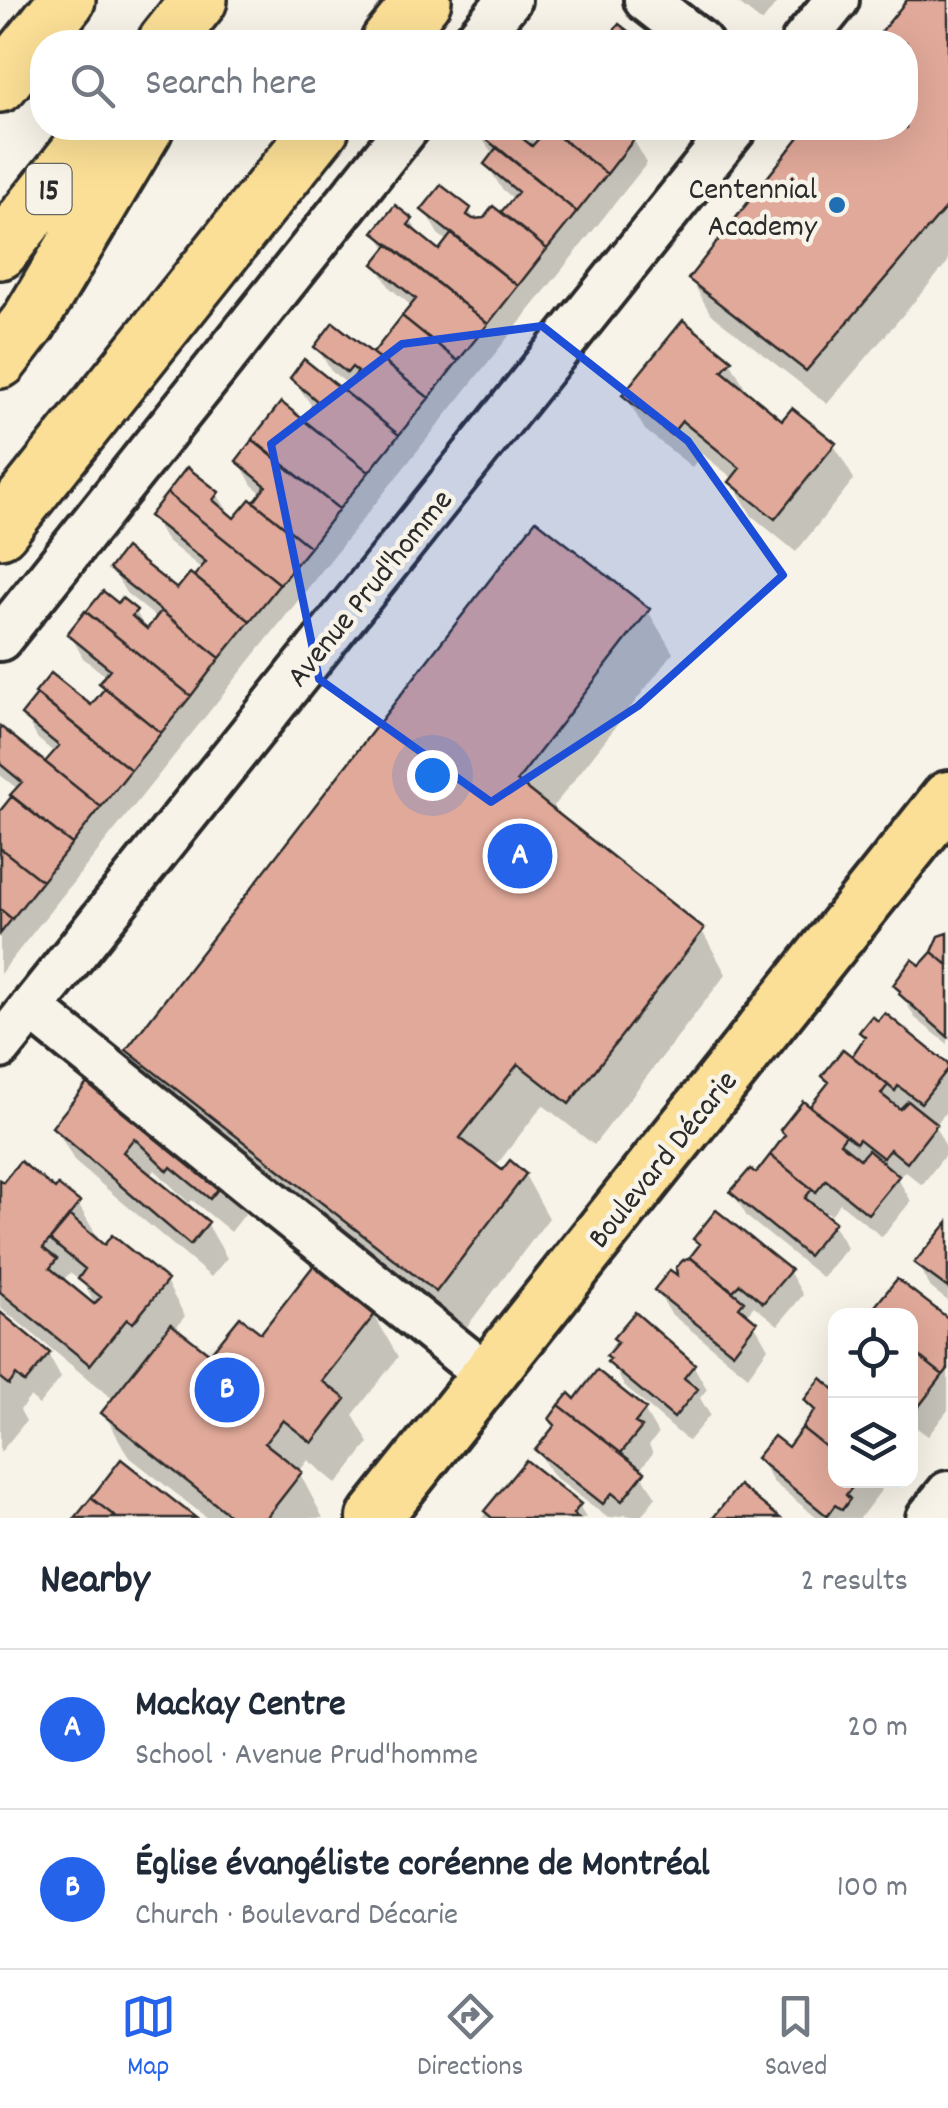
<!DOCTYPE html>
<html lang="en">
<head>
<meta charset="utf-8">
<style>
  body { margin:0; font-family:Dekko,sans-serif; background:#f6f6f7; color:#1f2937 }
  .controls { position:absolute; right:30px; bottom:30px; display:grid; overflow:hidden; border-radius:20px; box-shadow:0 10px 40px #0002 }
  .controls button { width:90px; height:90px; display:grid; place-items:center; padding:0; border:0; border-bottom:2px solid #e0e1e3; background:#fff; color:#1f2937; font:50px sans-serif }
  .you { position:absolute; left:432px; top:775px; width:35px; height:35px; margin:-25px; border:8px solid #fff; border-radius:50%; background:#1a73e8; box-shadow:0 0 0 15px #1a73e833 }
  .badge { display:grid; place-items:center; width:65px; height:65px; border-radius:50%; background:#2563eb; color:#fff; font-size:32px; font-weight:700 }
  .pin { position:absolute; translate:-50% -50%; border:5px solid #fff; box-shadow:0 2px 10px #0006 }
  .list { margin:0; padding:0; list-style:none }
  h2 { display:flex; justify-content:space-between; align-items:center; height:130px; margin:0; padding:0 40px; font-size:42px }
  h2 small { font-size:32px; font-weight:400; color:#747a83 }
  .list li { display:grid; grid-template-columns:65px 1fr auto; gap:30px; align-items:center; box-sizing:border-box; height:160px; padding:0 40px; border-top:2px solid #e0e1e3 }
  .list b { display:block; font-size:38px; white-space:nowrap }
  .list p { margin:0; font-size:32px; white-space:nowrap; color:#747a83 }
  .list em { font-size:32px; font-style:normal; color:#747a83 }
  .icon { flex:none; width:55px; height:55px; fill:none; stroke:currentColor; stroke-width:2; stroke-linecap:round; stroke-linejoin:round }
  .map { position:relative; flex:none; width:948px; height:1518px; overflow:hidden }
  .search { position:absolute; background:#fff; box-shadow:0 10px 40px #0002; left:30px; right:30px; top:30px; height:110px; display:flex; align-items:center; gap:25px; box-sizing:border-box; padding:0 35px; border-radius:40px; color:#747a83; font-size:38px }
  .sheet { height:450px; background:#fff }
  nav { display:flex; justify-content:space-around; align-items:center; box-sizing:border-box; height:140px; border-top:2px solid #e0e1e3; background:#fff; font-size:28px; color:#747a83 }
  nav a { display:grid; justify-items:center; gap:5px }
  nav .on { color:#2563eb }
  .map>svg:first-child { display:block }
  .shadow { fill:#0003; fill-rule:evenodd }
  .building { fill:#e1a99a; stroke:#2b2b2b; stroke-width:2.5 }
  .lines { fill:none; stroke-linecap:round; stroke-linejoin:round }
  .minor-casing { stroke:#2b2b2b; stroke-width:50 }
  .major-casing { stroke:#2b2b2b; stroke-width:60 }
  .highway-casing { stroke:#2b2b2b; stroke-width:62 }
  .minor { stroke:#f7f3e8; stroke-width:42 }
  .major { stroke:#fbdf96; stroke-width:52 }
  .highway { stroke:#fbdf96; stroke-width:55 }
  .marked { fill:#1d4ed8; fill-opacity:0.2; stroke:#1d4ed8; stroke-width:8; stroke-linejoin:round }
  .poi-dot { fill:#1f6fb2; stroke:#f7f3e8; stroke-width:4 }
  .labels { text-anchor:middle; stroke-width:9; stroke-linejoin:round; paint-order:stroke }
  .shield { fill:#f7f3e8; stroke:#686764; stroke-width:2.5 }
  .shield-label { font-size:30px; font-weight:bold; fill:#2b2b2b }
  .poi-label { font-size:32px; fill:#2b2b2b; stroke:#f7f3e8; text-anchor:end }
  .street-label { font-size:32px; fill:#2b2b2b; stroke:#f7f3e8 }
</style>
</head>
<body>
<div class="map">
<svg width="948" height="1518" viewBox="0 0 948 1518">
  <rect width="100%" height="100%" fill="#f7f3e8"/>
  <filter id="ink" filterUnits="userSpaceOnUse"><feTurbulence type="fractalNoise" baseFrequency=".01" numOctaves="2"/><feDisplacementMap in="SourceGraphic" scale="20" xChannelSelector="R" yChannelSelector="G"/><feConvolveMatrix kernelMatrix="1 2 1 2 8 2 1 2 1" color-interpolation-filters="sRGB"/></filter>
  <g filter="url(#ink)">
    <path class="shadow" d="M734,0H779L762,22Z
      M910,0H948V262L827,404L710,313L691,279L810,128H906V42H876Z
      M474,128H526L536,144L566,145L556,128H618L633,139L647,163L0,974V815L19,790L0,775V729L46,766L56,754L38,739L24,715L40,695L92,708L106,690L102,683L107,677L83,658L70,634L118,606L136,612L148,633L158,619L126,593L112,569L177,593L203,570L166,540L152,516L217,494L235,522L263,494L252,485L239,461L282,406L303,422L314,409L293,379L343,394L350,386L331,371L317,347L373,357L413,307L390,288L376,265L387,250L376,232L411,221L422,239L439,253L448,242L438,234L424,210H469L476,222L502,216L515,200L501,188L487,164L494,155Z
      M627,128H658L647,142Z
      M730,361L750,396L783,423L834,445L854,479L796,552L752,516L732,482L734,479L702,454L692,467L645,430L625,395Z
      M648,611L673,653L550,811L702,931L726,974L594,1145L543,1105L495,1167L503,1174L525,1175L549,1218L462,1333L154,1093L129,1051Z
      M948,937V1044L915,1018L896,985L921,969Z
      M862,1032L948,1067V1109L935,1126L948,1151L922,1185L905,1171L898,1179L911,1201L882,1237L840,1203L831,1215L827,1212L823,1216L833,1224L847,1248L823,1278L747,1217L733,1193L756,1177L830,1085L825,1076L852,1059L866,1040Z
      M96,1075L225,1180L245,1214L231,1232L192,1200L189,1203L155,1170L150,1177L207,1223L227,1258L211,1277L75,1162L55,1127Z
      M0,1183L55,1193L78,1204L98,1238L96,1241L166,1282L185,1316L174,1330L210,1358L262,1337L374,1315L398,1357L353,1415L369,1443L337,1484L308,1460L299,1472L323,1518H207L128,1456L104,1413L114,1400L0,1307ZM70,1273L83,1283L99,1311L72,1289L65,1278Z
      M948,1226V1301L931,1288L917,1264Z
      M696,1239L789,1271L803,1295L778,1325L754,1306L748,1313L768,1348L748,1376L671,1314L657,1290L680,1281L701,1248Z
      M898,1283L948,1322V1410L928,1436L910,1423V1316H872Z
      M0,1316L48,1354L61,1378L39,1405L30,1397L20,1410L26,1421L0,1453Z
      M611,1361L693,1365L707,1389L700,1398L710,1415L688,1441L624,1386Z
      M821,1382L836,1480H889L860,1518H817L773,1482L759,1458L788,1450L815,1414L807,1400Z
      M576,1402L644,1410L658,1434L649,1445L653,1453L639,1471L656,1497L640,1518L626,1515L608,1518L552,1475L538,1451L556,1427L552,1420L562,1407Z
      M527,1463L579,1506L586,1518H482Z"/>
    <path class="building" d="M907,0H948V205L806,371L688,279L806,128H906V42H873Z
      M619,24L642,42H605Z
      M472,128H529L522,138L532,146L548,128L607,174L577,212Z
      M566,128H622L635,138L607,174L559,137Z
      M497,147L577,212L547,249L501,212L518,192L484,164Z
      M441,185L471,208L467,215L473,219L484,218L493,206L547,249L518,286L421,210Z
      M395,205L413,219L408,225L439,250L452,233L518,286L488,324L373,232Z
      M389,244L488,324L458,361L402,316L416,299L373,264Z
      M402,316L458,361L429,398L373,353Z
      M683,320L732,360L722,371L782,420L792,408L836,443L775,519L729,482L740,468L682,421L671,435L622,395Z
      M333,322L429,398L399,435L343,390L358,372L352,367L347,373L314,347Z
      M304,359L399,435L369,472L302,419L317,401L290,378Z
      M281,402L369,472L339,509L252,439Z
      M252,440L339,509L310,547L254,502L266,486L236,461Z
      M187,467L219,492L213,500L234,518L250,499L310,547L280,584L167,493Z
      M167,493L280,584L250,621L194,576L206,562L149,516Z
      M536,520L650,609L517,781L704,929L569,1104L518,1064L460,1138L502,1170L510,1160L526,1174L436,1292L126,1050Z
      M125,548L177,589L190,573L250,621L220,658L109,569Z
      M103,591L118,603L122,598L137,610L132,616L147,629L161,611L220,658L191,696L86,612Z
      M85,611L191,696L161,733L99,683L110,669L67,634Z
      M51,673L91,705L105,688L161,733L131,770L35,693Z
      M37,695L131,770L101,807L45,762L59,746L21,715Z
      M0,726L101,807L72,844L10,795L22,782L0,764Z
      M12,796L72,844L42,881L0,848V811Z
      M0,848L42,881L12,919L0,909Z
      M0,909L12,919L0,934Z
      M948,933V965L932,952L939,936Z
      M932,952L948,965V1037L899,994L900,991L893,985L912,959L920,965Z
      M885,1013L948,1064V1069L921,1103L898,1086L895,1091L852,1056L865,1037L859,1032L872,1016L878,1021Z
      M843,1049L888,1085L881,1094L900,1109L908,1101L937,1124L907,1163L890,1149L883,1158L859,1139L856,1143L810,1106L829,1082L822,1076Z
      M96,1072L227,1178L210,1199L171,1167L168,1171L134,1138L123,1152L209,1222L190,1245L52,1127Z
      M803,1101L846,1135L840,1143L860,1159L868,1150L899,1176L868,1214L826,1180L816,1192L770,1155L785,1135L780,1130Z
      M770,1155L812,1189L805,1198L835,1222L808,1256L730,1192L750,1169L756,1173Z
      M20,1161L55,1189L58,1185L80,1202L43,1248L57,1259L50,1268L94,1304L101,1297L78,1279L85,1269L50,1240L70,1216L104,1245L112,1235L168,1280L133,1323L127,1319L90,1365L0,1292V1180L3,1182Z
      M716,1210L791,1270L763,1303L740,1284L733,1291L690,1257L700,1244L693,1239Z
      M948,1222V1288L914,1263Z
      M691,1258L744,1301L739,1307L757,1322L733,1353L654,1290L670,1270L677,1275L676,1268L683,1260Z
      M314,1265L376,1313L322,1381L346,1399L312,1443L283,1420L265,1443L302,1472L266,1518H233L101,1413L171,1324L210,1354L240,1317L261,1333Z
      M897,1279L948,1318V1369L943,1375L910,1349V1316L868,1315Z
      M0,1312L50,1353L25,1383L16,1375L9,1385L0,1378Z
      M635,1312L695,1364L684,1378L698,1389L674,1418L607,1362L610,1359L606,1356L618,1342L613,1338Z
      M910,1349L943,1375L913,1414L910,1412Z
      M597,1370L646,1409L635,1423L642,1427L621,1453L559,1405L569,1393L575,1399Z
      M821,1378L836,1391V1455L802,1428L815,1410L804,1400Z
      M559,1405L645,1472L622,1501L612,1493L603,1504L535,1450L555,1425L549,1419Z
      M802,1428L836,1455V1480H858L846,1495L850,1499L842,1510L835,1505L827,1516L756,1458L774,1436L788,1447Z
      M121,1459L196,1518H117L91,1498Z
      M526,1460L581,1504L573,1514L578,1518H492L484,1511Z
      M739,1485L780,1518H713Z
      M91,1498L117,1518H75Z"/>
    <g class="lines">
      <defs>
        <path id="minor" d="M646,0L700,42
          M474,42L509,0
          M803,42L837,0
          M0,639L407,128
          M31,1008L488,1376
          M0,1047L735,128
          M928,1518L948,1493"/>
        <path id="major" d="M374,1518L948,798"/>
        <path id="highway" d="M166,42L199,0
          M389,42L423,0
          M0,84L67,0
          M0,251L98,128
          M0,360L29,322L145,128
          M0,530L321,128"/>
      </defs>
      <use href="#minor" class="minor-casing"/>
      <use href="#major" class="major-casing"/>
      <use href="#highway" class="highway-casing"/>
      <use href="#minor" class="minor"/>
      <use href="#major" class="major"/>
      <use href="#highway" class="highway"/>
    </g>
  </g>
  <path class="marked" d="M542,326L688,441L783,575L638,706L491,802L319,679L271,444L402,344Z"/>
  <circle class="poi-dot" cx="837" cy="205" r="10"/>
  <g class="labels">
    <rect class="shield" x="26.5" y="164" width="45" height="50" rx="8"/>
    <g class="shield-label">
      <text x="49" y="199">15</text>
    </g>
    <g class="poi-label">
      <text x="817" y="198">Centennial<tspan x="817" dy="37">Academy</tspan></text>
    </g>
    <g class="street-label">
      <text transform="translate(368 587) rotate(-51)" y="11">Avenue Prud'homme</text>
      <text transform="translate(661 1158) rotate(-51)" y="11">Boulevard Décarie</text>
    </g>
  </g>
</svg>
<div class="controls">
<button><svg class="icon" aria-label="locate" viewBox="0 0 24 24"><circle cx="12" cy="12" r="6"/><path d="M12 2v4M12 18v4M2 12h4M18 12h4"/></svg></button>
<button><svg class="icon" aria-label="layers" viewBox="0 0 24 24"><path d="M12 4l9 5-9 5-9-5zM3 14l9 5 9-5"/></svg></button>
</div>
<div class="you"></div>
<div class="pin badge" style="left:520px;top:856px">A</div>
<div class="pin badge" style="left:227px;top:1390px">B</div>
<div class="search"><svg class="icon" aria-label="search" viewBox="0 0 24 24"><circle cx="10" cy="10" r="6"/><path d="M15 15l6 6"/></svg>Search here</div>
</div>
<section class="sheet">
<h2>Nearby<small>2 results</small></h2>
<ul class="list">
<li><span class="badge">A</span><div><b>Mackay Centre</b><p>School · Avenue Prud'homme</p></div><em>20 m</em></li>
<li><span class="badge">B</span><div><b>Église évangéliste coréenne de Montréal</b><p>Church · Boulevard Décarie</p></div><em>100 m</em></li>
</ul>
</section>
<nav>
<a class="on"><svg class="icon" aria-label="map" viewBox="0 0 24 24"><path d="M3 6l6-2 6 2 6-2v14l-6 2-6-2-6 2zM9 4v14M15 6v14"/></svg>Map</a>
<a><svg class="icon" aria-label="directions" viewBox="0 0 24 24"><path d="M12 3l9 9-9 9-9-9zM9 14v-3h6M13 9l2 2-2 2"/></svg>Directions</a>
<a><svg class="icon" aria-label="saved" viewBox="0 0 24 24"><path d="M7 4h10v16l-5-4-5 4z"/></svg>Saved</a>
</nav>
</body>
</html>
